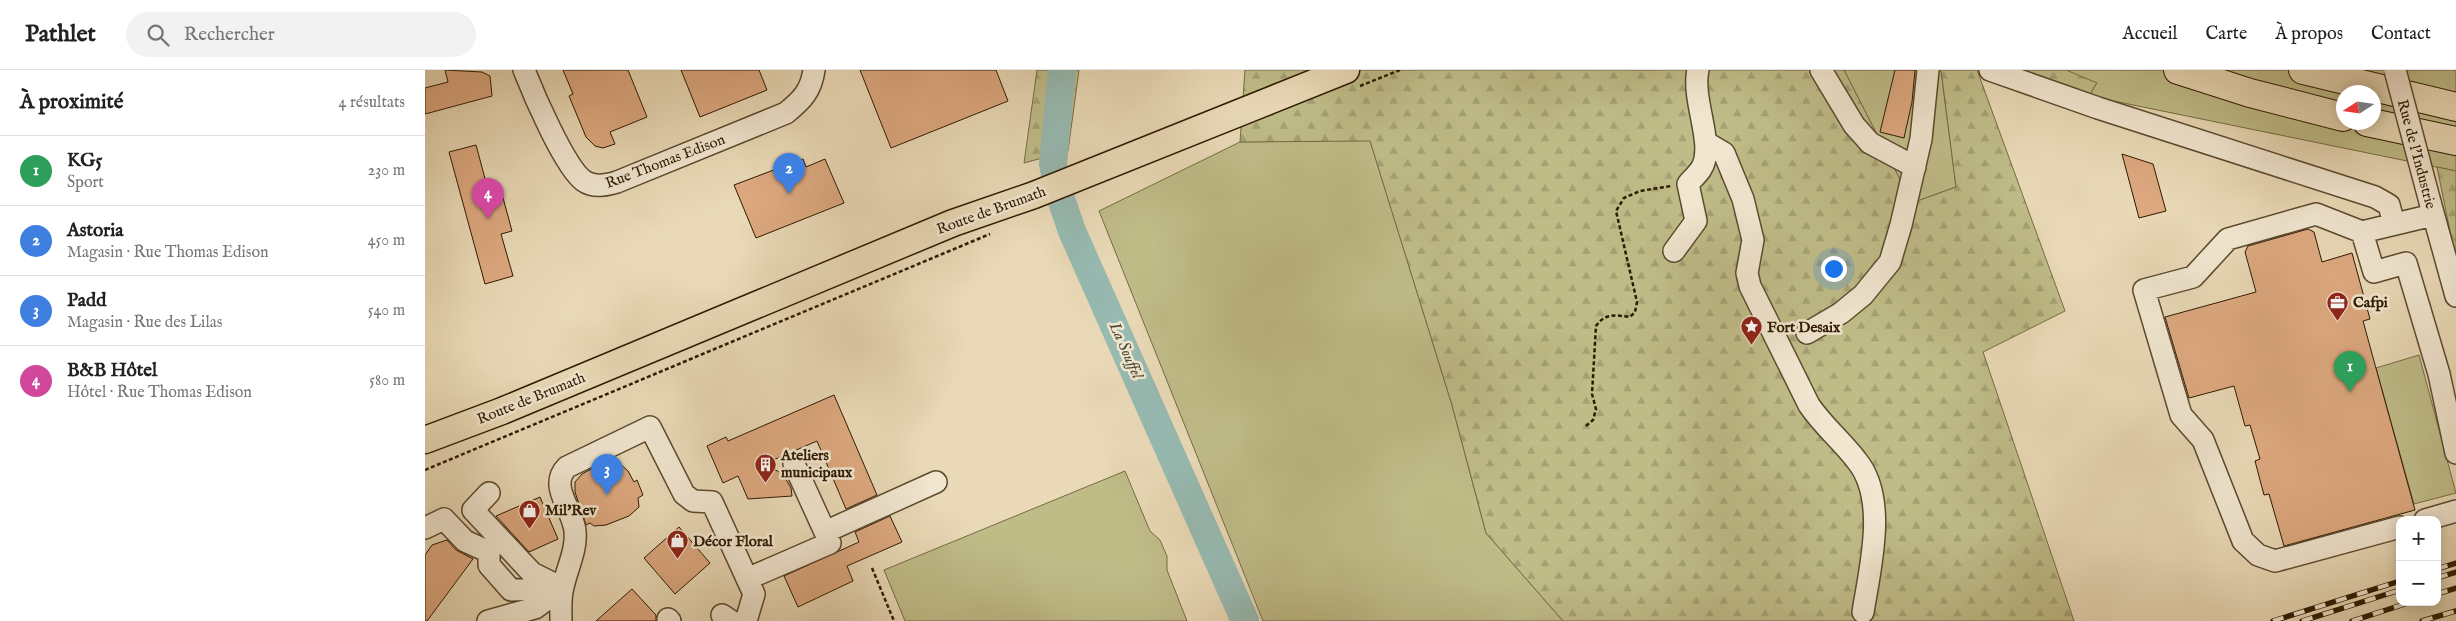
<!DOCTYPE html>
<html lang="fr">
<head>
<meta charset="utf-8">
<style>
  body { margin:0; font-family:"IM FELL English",serif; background:#f2f2f2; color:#222 }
  .controls { position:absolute; right:15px; bottom:15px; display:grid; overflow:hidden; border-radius:10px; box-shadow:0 2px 12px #0003 }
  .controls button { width:45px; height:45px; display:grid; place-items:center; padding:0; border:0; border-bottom:1px solid #e0e0e0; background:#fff; color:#222; font:25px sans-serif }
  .compass { position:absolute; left:1911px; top:15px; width:45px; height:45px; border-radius:50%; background:#fff; box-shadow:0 2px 12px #0003; rotate:258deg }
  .you { position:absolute; left:1408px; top:198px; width:18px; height:18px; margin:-12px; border:4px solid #fff; border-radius:50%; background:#1a73e8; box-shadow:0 0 0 8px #1a73e833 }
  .badge { display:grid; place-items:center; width:32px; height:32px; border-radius:50%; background:#7c3aed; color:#fff; font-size:16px; font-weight:700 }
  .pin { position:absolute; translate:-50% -41px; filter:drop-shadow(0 1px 2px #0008) }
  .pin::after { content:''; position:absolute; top:26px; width:18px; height:15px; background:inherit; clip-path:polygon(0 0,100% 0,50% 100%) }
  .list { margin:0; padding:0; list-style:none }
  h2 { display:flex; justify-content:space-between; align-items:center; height:65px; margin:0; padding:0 20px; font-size:21px }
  h2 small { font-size:16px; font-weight:400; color:#767676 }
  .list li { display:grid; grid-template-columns:32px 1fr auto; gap:15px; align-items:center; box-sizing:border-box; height:70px; padding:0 20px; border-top:1px solid #e0e0e0 }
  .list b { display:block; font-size:19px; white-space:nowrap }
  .list p { margin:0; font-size:16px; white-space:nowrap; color:#767676 }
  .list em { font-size:16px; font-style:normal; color:#767676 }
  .icon { flex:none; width:28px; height:28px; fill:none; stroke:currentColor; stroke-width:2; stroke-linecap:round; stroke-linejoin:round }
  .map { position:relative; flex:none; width:2031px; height:551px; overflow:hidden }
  header { display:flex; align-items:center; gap:30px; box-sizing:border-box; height:70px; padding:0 25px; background:#fff; border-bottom:1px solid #e0e0e0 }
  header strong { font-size:24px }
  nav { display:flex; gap:28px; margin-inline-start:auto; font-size:18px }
  .search { width:350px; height:45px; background:#f2f2f2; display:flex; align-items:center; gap:12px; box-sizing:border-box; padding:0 18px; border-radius:28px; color:#767676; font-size:19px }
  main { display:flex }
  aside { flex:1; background:#fff }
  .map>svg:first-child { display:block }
  .grass { fill:#bfbc88; stroke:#766b44; fill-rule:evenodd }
  .forest { fill:url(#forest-firs); stroke:#766b44 }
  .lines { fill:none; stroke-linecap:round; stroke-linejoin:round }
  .river { stroke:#97bab2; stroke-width:28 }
  .building { fill:#dda87f; stroke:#2d1a00 }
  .minor-casing { stroke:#5c4a2e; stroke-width:24 }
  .major-casing { stroke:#2d1a00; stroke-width:29 }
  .highway-casing { stroke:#2d1a00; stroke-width:30 }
  .path { stroke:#2d1a00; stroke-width:2.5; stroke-dasharray:4 2.5; stroke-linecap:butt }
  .minor { stroke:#f1e6d0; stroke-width:21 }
  .major { stroke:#e9d9b6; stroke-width:26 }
  .highway { stroke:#e9d9b6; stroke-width:28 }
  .rail-casing { stroke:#2d1a00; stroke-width:5.5 }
  .rail { stroke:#f1e6d0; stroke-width:4; stroke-dasharray:11; stroke-linecap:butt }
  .minor-bridge-casing { stroke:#5c4a2e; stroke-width:24; stroke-linecap:butt }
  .minor-bridge { stroke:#f1e6d0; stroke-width:21 }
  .labels { text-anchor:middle; stroke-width:5; stroke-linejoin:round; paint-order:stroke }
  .street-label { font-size:15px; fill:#2d1a00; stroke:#f1e6d0 }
  .poi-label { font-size:15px; font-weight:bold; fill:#2d1a00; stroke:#f1e6d0; text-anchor:start }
  .water-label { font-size:16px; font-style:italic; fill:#4d4a35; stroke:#f1e6d0 }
</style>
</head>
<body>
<header>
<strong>Pathlet</strong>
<div class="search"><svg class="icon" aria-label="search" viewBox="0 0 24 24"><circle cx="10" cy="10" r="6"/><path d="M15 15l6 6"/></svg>Rechercher</div>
<nav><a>Accueil</a><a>Carte</a><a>À propos</a><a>Contact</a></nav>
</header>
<main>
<aside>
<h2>À proximité<small>4 résultats</small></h2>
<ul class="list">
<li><span class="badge" style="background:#2e9e5b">1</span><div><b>KG5</b><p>Sport</p></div><em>230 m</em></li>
<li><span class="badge" style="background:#3f7fe0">2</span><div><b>Astoria</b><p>Magasin · Rue Thomas Edison</p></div><em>450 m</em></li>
<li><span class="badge" style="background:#3f7fe0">3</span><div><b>Padd</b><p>Magasin · Rue des Lilas</p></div><em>540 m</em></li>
<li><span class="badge" style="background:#d1479c">4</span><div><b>B&amp;B Hôtel</b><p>Hôtel · Rue Thomas Edison</p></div><em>580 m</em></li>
</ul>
</aside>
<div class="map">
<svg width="2031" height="551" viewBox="0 0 2031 551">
  <defs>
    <pattern id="forest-firs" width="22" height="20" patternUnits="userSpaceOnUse" patternTransform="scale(1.25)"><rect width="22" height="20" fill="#bfbc88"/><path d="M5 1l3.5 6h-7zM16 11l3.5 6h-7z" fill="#a4a174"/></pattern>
  </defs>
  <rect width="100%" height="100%" fill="#e9d9b6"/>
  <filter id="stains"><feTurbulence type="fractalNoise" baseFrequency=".004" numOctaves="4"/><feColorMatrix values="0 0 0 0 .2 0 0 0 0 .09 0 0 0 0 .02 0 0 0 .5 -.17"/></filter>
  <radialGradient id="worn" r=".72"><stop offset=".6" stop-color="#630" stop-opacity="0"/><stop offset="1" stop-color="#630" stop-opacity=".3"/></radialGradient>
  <path class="grass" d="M1419,0H1516L1531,117L1487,133Z
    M1641,0H2031V101L1664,26ZM1918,22H1948V52H1918Z
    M945,70L1027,335L1061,463L1138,551H838L674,141L815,72Z
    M1994,285L2031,423L1989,434L1951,298Z
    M700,401L725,461L735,470L742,486V500L762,551H480L459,500Z"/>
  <path class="forest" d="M612,0H654L643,81L599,93Z
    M820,0H1419L1487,133L1531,117L1516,0H1552L1640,241L1558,282L1649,551H1138L1061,463L1027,335L945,71L815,72Z
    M1575,0H1641L1672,13L1664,26Z
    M2012,97L2031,101V180L2029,181Z"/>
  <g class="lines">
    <path class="river" d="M637,0L628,94L634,123L647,161L820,551"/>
  </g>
  <path class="building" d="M20,0L57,2L65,6L67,26L0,44V18L23,12Z
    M138,0H203L222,47L185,62L190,74L178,78L170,76L161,67L144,26L148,24Z
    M256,0H334L342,20L275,47Z
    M435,0H571L583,31L466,78Z
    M1470,0H1490L1487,32L1479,68L1455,62Z
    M51,75L62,116L74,113L87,161L76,164L88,206L60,214L24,82Z
    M1697,84L1728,94L1741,141L1714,148Z
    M378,89L381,97L400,89L419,133L331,168L309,115Z
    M1883,159L1889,162L1897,192L1927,183L1945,249L1938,251L1990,440L1859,476L1844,424L1839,425L1830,391L1835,389L1825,355L1820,356L1809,316L1764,328L1740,247L1831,222L1820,182L1823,176Z
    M409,325L452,425L421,439L392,371L339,394L358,404L366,418L367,426L323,429L313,406L298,413L282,376L301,367L303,371Z
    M194,393L203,401L209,412L212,410L218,425L213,428L214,437L204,446L181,455L169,456L165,453L161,455L150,422V412L157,404L170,397Z
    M115,427L133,469L104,482L71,446Z
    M465,446L477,472L422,496L428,511L373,537L359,506L434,472L430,462Z
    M254,457L285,493L250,524L219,488Z
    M22,470L31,480L48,489L2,551H0V485L7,475Z
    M207,519L231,545V551H171Z"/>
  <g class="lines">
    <defs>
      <path id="minor" d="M99,0C108,23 140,98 159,111C169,118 182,115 192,112L361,43C377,30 386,21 389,0
        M1396,0L1429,55L1445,73L1490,97
        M1565,0L1673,38L1950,127L1964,135L1969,154
        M1282,73L1299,83L1318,129L1328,170L1322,203L1325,216L1384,335C1398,356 1417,371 1432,391C1463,429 1445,498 1438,542
        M2005,132L2031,226
        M1937,162L1949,202L1981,193L2014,304L2031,383
        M1249,181L1271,151L1263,114C1267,109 1272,105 1276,99C1291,76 1266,30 1273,0
        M1382,263L1416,243L1438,225L1465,192L1476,155L1496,69L1503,0
        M64,423L48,440L107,503L135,517
        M2000,450L2031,441
        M1975,457L1850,491L1833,485L1818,471L1778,370L1756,345L1719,220L1768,207L1803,169L1891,144L1937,162L2008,145
        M0,458L19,449L40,471L64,482V495L86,520L137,518
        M400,462L511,412
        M322,509L405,473L369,394
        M297,545L306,551
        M243,549L245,551
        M63,551L110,538L137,518
        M136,551C136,540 135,527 138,517C142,498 152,480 150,461C148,439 123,416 142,397L225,357L259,424L268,431L287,432L329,524L321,551"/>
      <path id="major" d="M0,370L77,341L528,153L609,125L921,0"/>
      <path id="highway" d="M1753,0L1825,23L1918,47
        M1878,0L2031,37
        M1942,52L2031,71"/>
    </defs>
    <use href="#minor" class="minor-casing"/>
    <use href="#major" class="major-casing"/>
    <use href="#highway" class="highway-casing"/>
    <path class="path" d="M935,16L975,0
      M1161,356L1168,350L1171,339L1167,324L1171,256C1180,243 1190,245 1205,247L1210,242L1212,232L1191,141L1199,128L1215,121L1246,116
      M0,400L565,164
      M447,498L469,551"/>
    <use href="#minor" class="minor"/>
    <use href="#major" class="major"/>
    <use href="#highway" class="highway"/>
    <defs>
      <path id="rail" d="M2012,499L2031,493
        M2012,508L2031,502
        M2012,524L2031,518
        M1848,551L1975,511
        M1877,551L1975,520
        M1927,551L1986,532
        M1997,551L2031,541"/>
    </defs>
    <use href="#rail" class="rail-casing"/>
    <use href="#rail" class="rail"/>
    <defs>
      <path id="minor-bridge" d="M1970,0L2005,132"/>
    </defs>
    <use href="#minor-bridge" class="minor-bridge-casing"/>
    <use href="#minor-bridge" class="minor-bridge"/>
  </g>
  <defs>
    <symbol id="office-pin" viewBox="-11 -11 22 30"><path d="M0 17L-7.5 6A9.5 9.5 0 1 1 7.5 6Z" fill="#8f2418" stroke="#f1e6d0"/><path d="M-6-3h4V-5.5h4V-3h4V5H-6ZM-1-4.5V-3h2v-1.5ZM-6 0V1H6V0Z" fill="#fff"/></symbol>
    <symbol id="sight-pin" viewBox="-11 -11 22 30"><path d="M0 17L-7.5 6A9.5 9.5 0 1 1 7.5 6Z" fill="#8f2418" stroke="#f1e6d0"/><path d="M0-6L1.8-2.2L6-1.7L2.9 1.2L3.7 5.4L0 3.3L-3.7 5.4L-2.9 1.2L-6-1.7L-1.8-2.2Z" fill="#fff"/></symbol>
    <symbol id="building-pin" viewBox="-11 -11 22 30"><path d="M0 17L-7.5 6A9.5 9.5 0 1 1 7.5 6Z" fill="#8f2418" stroke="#f1e6d0"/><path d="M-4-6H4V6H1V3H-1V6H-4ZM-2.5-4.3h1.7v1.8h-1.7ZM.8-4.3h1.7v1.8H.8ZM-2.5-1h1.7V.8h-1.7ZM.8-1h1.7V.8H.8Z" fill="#fff"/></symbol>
    <symbol id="shop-pin" viewBox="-11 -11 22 30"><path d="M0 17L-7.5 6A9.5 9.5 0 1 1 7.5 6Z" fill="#8f2418" stroke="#f1e6d0"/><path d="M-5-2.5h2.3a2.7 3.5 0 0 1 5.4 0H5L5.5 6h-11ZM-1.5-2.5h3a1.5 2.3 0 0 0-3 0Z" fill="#fff"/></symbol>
  </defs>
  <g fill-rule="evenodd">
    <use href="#office-pin" x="1900" y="220" width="25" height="34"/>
    <use href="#sight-pin" x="1314" y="244" width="25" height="34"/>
    <use href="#building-pin" x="328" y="382" width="25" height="34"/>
    <use href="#shop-pin" x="92" y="428" width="25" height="34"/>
    <use href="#shop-pin" x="240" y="458" width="25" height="34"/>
  </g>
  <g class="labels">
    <g class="street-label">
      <text transform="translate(1992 84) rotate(75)" y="5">Rue de l'Industrie</text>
      <text transform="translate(240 91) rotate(-21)" y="5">Rue Thomas Edison</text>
      <text transform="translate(566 140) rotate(-20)" y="5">Route de Brumath</text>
      <text transform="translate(106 328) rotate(-22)" y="5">Route de Brumath</text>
    </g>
    <g class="poi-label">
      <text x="1928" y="237">Cafpi</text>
      <text x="1342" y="262">Fort Desaix</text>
      <text x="356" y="390">Ateliers<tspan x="356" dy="17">municipaux</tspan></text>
      <text x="120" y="445">Mil'Rev</text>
      <text x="268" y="476">Décor Floral</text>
    </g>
    <g class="water-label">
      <text transform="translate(702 280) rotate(66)" y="6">La Souffel</text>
    </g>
  </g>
  <rect width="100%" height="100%" filter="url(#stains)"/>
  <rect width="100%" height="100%" fill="url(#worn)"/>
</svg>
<div class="controls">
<button>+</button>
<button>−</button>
</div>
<svg class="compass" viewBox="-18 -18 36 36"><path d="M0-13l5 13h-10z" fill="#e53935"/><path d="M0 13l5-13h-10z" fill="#767676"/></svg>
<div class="you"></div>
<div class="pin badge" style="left:1925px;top:322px;background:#2e9e5b">1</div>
<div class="pin badge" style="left:364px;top:124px;background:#3f7fe0">2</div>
<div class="pin badge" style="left:182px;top:425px;background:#3f7fe0">3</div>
<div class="pin badge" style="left:63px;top:149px;background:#d1479c">4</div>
</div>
</main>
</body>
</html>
